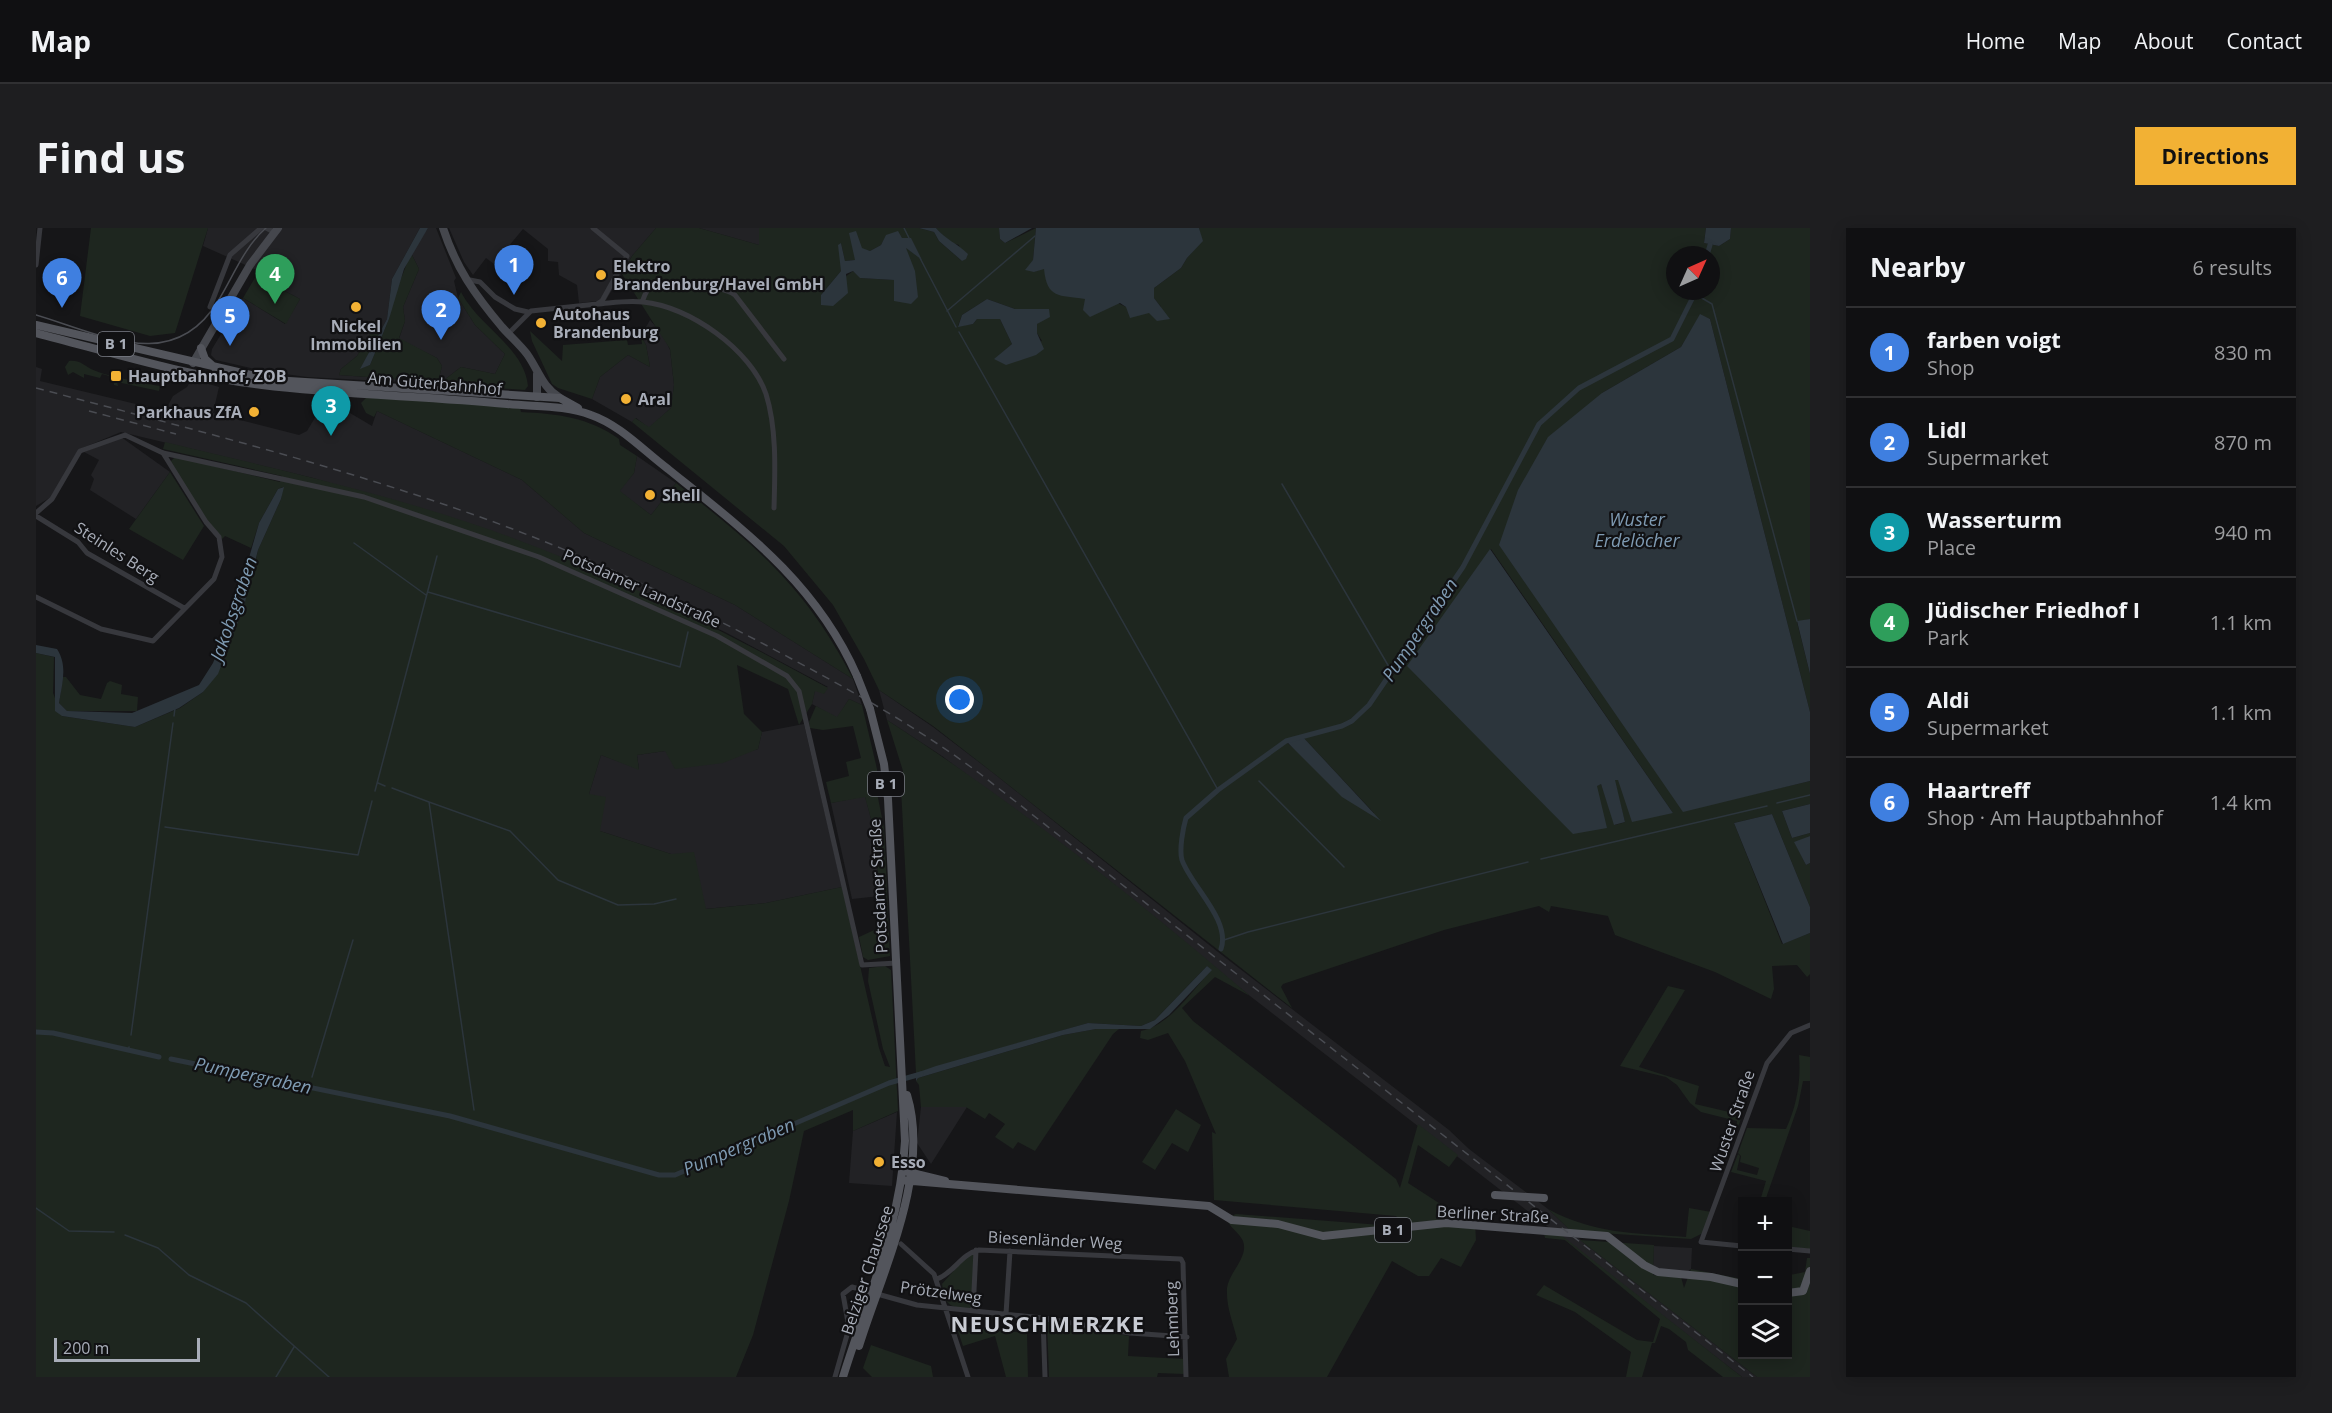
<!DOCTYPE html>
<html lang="en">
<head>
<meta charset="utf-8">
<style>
  body { margin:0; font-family:"Open Sans",sans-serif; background:#1e1e20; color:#f1f3f6 }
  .controls { position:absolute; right:18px; bottom:18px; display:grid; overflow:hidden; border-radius:0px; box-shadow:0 3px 15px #0003 }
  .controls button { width:54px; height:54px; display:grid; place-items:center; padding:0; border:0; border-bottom:2px solid #303032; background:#101012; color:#f1f3f6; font:30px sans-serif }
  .compass { position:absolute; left:1630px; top:18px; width:54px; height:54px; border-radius:50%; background:#101012; box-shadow:0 3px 15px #0003; rotate:45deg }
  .scale { position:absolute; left:18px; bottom:15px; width:146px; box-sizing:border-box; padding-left:6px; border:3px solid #a8adb8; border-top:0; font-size:16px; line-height:21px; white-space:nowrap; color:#a8adb8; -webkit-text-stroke:4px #111113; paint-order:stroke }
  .you { position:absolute; left:924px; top:472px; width:21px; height:21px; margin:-15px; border:4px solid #fff; border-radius:50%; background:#1a73e8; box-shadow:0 0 0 9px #1a73e833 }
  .badge { display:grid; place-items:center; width:39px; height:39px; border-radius:50%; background:#f2b134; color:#fff; font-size:20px; font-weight:700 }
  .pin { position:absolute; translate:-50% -50px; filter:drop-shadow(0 2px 3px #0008) }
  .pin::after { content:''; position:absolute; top:32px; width:21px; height:18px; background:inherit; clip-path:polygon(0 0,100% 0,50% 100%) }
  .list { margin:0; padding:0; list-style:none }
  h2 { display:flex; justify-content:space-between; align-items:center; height:78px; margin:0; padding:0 24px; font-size:26px }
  h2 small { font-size:20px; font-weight:400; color:#9c9d9f }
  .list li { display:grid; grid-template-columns:39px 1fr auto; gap:18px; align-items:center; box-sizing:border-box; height:90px; padding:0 24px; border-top:2px solid #303032 }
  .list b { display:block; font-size:22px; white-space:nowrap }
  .list p { margin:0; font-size:20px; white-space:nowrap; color:#9c9d9f }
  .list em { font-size:20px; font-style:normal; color:#9c9d9f }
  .icon { flex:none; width:33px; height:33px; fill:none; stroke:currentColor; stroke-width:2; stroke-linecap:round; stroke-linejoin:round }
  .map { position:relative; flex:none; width:1774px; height:1149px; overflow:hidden; border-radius:0px }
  header { display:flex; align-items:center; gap:36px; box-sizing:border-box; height:84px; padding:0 30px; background:#101012; border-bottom:2px solid #303032 }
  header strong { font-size:28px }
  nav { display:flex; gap:33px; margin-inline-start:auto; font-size:21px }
  .intro { display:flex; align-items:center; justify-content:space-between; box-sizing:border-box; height:144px; padding:0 36px }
  h1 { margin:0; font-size:42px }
  .button { padding:15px 27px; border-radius:0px; background:#f2b134; color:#111; font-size:21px; font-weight:700 }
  main { display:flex; gap:36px; padding:0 36px }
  aside { flex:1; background:#101012; border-radius:0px; box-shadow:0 3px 15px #0003 }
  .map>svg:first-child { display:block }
  .built { fill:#222225 }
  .green { fill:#1e261f; fill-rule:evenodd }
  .water { fill:#2c353c }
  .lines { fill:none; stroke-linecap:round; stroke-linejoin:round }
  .stream { stroke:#2c353c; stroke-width:1.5 }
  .canal { stroke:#2c353c; stroke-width:5 }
  .street { stroke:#37383d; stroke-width:5 }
  .secondary { stroke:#45474d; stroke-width:8 }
  .primary { stroke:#53555c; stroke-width:8 }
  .tram { stroke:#4a4c52; stroke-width:1.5 }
  .rail { stroke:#4a4c52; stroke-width:1.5; stroke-dasharray:8 6; stroke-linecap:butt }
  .primary-bridge { stroke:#53555c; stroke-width:8 }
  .poi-dot { fill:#f2b134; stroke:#111113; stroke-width:2 }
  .labels { text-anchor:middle; stroke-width:4.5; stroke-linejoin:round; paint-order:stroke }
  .shield { fill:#111113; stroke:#7b7e86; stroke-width:1.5 }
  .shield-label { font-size:15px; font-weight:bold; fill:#a8adb8 }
  .poi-label { font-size:16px; font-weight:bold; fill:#a8adb8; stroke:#111113; text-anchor:start }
  .street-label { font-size:16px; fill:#a8adb8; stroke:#111113 }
  .water-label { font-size:18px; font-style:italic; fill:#7f9bb3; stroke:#111113 }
  .district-label { font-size:22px; font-weight:bold; letter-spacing:1.5px; fill:#c9ccd4; stroke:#111113 }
</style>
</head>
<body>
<header>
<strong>Map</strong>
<nav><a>Home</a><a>Map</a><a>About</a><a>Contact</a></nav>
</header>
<div class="intro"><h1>Find us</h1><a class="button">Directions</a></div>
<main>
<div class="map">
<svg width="1774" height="1149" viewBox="0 0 1774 1149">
  <rect width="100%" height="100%" fill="#161618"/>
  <path class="built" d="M172,0H384L356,51L351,91L345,102L339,98L321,128L305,141L303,147L402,154L406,138L401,130L363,111L369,93L367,79L383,41L375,25L392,0H400L420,50L418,53L422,70L439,97L469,126L459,146L425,139L403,156L271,149L227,143L180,132L175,127L176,121L207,70L249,96L264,71L220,48L223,43L167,18Z
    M413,0H620L596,28L570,72L543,75L541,57L523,47L522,34L512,33V21L487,1L458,36L450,30L437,47L428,34Z
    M663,0H723L724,15L723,17Z
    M614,92L627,107L634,122L638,157L635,180L613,200L600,190L596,194L556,171L564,149L592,127L614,139L610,117L605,108Z
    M0,139L6,141L4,153L129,183L137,168L151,159L156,151L183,159L177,185L263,207L271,203L286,178L298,184L309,182L336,198L341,183L486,252L548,305L699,377L817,451L826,477L813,471L801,490L776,476L779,462L792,459L689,404L566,347L438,297L277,250L85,204L44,221L15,269L0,278Z
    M85,209L134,244L100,291L54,262L58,251L55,247L63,232L48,224Z
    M601,228L640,255L615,287L583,263L598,245Z
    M843,462L897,499L956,544L1182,724L1413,902L1433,921L1512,981L1548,1015L1721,1149H1706L1214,768L1059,643L906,528L851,492Z
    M768,496L806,659L730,675L669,681L635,626L564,603L553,566L565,527L603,541L601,527L629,523L712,524L722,521L726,504Z
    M829,568L838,602L844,668L816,671L795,575Z
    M885,879H931L895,936L881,915Z
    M861,884L856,958L813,955L817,903Z
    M1618,1018L1656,1020L1655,1041L1651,1044H1632L1617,1039Z"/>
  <path class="green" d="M55,0H172L139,105L114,108L44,88Z
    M620,0H663L723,17V0H883L898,4L903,13L926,33L923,17L913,14L900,0H963L964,11L969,15L1000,0L997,32L998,44L1008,40L1090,79H1125L1118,70V60L1145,40L1151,30L1166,13L1163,0H1670L1668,15L1683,18L1694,11L1695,0H1774V391L1761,394L1774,446V484L1674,91L1664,87L1645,119L1566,165L1647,583L1774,553V576L1746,583L1756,610L1774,605V608L1759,615L1770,637L1774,635V679L1736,586L1698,595L1746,716L1774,705V746L1771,749L1761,737L1736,738L1738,761L1735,771L1679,744L1579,707L1572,688L1515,678L1513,684L1503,678L1408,702L1247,756L1245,759L1256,780L956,544L897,498L843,462L828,431L797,377L748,318L596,194L599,190L613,199L635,180L638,157L634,121L586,46L596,28ZM851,7L866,11L885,31L869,19L871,25L858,52L825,50L817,43L785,67L805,43V15L809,33L819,32L826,21L834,23L845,17ZM1639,27H1675V63H1639ZM951,71L979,81H1013L1001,96V105L1006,113L959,131L976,116L964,91H941L937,96L922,98L926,87ZM1454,321H1455L1637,585L1582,552H1578L1589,594L1579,597L1565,556L1561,557ZM1266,508L1338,585L1250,514Z
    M375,25L383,41L367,79L369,93L363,110L401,130L406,138L402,154L303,147L305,141L321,128L339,98L345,102L325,140L334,137L353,91L357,71Z
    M220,48L264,71L250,96L207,70Z
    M425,64C443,99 488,119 492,158L489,162L403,156L425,139L459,146L469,126L439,97L422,70Z
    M494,103L526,133L527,117L591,112L592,117L606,116L605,108L610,117L614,139L592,127L564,149L556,171L522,160L516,156L496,113Z
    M33,133C44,132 47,137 55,141C69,148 107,155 124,158L123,163L81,154L82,158L78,157L77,149L66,146L64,150L48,146V150L37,144L32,147L29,139Z
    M332,168L484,180L485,184C522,186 552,189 583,211L584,217L601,228L598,245L584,263L615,287L640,255C720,318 770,359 817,451L699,377L548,305L486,252L341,183L338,189L330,185L325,175Z
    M129,214C232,239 336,262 437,296C561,337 678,398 792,460L788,466L779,463L776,476L763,497L752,461L701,437L708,486L726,504L722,521L687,535L639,541L629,523L601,527L603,542L565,527L553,566L570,569L564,603L635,626L658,624L670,681L730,675L806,659L843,820L849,838L854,839L847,821L832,753L833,740L849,738L855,742L862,883L817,903V882L768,903L753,973L717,1107L700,1149H0V425L18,429L17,465L26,488L99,499L144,480L167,464L216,349L222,322L245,271L247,259L242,261L223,295L215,320L189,308L186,311L170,293L134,234L139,229L244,254L246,248L127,221Z
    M134,244L168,298L147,332L93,301Z
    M27,449H30L44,467L65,471L71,455L74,453L86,457L85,466L102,469L101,483H31L23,475Z
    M813,471L826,477L841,541V565L848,600L854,728L832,732L827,729L823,709L847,698L838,602L829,569L795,575L790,554L813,548L810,534L825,530L817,498L787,502L774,500L773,494L780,478L801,489Z
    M851,492C978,574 1099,669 1214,768L1179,749L1146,780L1157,793L1360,951L1364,960L1382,896L1422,927L1413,939L1382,917L1372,955L1406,977L1409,993L1439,995L1440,1012L1425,1039L1405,1030L1393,1048H1382L1356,1033L1291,1149H1193L1190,1131L1201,1111C1197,1094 1190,1079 1191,1060C1193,1044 1213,1029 1207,1013C1204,1006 1196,1001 1192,994L1195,988L1200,986L1371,999L1360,988L1178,972L1176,904L1180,906L1149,833L1132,805L1112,812L1104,810L1105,803C1134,797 1156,763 1175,742L1171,738L1119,792L1105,798L1052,795L880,845L865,560L867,543Z
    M1632,758L1649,762L1603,839L1663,858L1659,876L1706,887L1700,906L1701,893L1665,884L1654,875L1641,857L1630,849L1584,838Z
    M1060,801H1083L1077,806L999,923L982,914L977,921L959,909L969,896L953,885L949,891L930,879H885L883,857L880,853L882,850L1027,807Z
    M1763,827L1774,829V853H1767L1762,878L1729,973H1724L1730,953L1695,944L1702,926L1704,928L1701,942L1721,947L1723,940L1704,934L1705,928L1702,925L1711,900L1750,901C1761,877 1765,853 1763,827Z
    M1140,881L1165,897L1152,924L1136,915L1119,942L1106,934Z
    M1653,980L1675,984L1667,1005L1655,1011L1535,1003L1512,981C1558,1006 1599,1005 1650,1009Z
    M1752,998L1774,1003V1021L1752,1019Z
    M1508,1005L1525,1007L1706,1149H1687L1652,1122L1650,1114L1633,1101L1625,1098L1619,1115H1616L1606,1149H1590L1595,1124L1539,1084L1500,1067L1508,1057L1601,1112L1617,1114L1624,1091L1529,1012L1509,1010Z
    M1544,1012L1618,1017L1617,1047L1645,1049L1648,1060L1655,1041L1706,1051V1126H1752L1754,1047L1769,1044L1771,1030H1774V1149H1721Z
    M938,1026L936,1081C914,1079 909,1079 906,1056L930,1029Z
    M1011,1093L1093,1108L1092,1128L1148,1131V1146L1122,1145L1121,1149H1013Z
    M929,1099L991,1105L992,1149H970L959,1108L927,1118L922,1103H928Z
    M835,1117L895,1138L897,1149H836L827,1140Z"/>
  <path class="water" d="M384,0H392L368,41L353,91L334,137L324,141L351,91L356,51Z
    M883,0H900C910,12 921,15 932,26L930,31L926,33L903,13L898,4Z
    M963,0H996L969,15L964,11Z
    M1000,0H1163L1167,13L1151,30L1145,40L1118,60V70L1134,91L1121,93L1113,85L1094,90L1090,79L1084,75L1054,89L1047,82L1049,71C1023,67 1011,71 1008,41L998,44L989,42L997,32Z
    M1670,0H1695L1694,11L1683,18L1668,15Z
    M820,3L826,20L834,23L845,17L850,7L862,3L866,10H875L886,32L870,20L879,43L882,69L875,76L858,73V52L824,50L817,43L810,46L812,65L797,78L785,77V67L805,43L802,17L805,15L809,33L819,32L813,5Z
    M951,71L979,81H1013L1014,89L1001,96V105L1008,121L1000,127L970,137L958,131L976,116L964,91H941L937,96L922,99L926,87Z
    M1664,86L1674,91L1774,484V553L1647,584L1463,317L1482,262L1512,209L1566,165L1645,119Z
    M248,259L245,271L222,322L208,378L182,446L167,464L143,480L99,499L26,488L19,483V429L0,425V417L21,421C32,438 26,456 23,475L31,483L96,485L163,457L177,435L198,382L223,295L242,261Z
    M1454,321L1637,585L1596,594L1582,552H1579L1589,594L1578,597L1565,556L1561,558L1571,600L1537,606L1371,438Z
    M1774,391V446L1761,393Z
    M1266,508L1345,593L1306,569L1250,513Z
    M1774,576V605L1756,610L1746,583Z
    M1736,586L1774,679V705L1747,716L1698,595Z
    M1774,608V635L1770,637L1758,614Z
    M1171,738L1176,742L1133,787L1114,801H1060L1027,807L882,850L880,853V845L900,838L1052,795L1105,798L1119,792Z"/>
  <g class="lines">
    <path class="stream" d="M868,0L873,10
      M884,30L920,99
      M1659,66L1676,76L1761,393
      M911,83L999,8
      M923,104L1182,562
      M1246,256L1356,444
      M318,315L390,367
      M392,364L644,439L652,404
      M138,488L139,480
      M1223,553L1308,639
      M342,555L349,558
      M356,560L393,574L438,882
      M339,563L401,328
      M393,574L474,603L522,652L582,677L618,676L640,671
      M1741,575L1774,567
      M129,599L322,627L336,573
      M1505,631L1731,578
      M1188,712L1212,704L1492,634
      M95,807L137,495
      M92,822L93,819
      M276,849L317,712
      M273,860L274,857
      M0,980L33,1003L78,1004
      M89,1007L122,1020L153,1047L210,1075L293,1149
      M240,1149L258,1119"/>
    <path class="canal" d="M1671,27L1674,17
      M1185,721C1195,692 1155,658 1146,632C1143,622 1147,600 1150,590L1182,562L1250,513L1306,498L1316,493L1333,477L1427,339L1503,196L1543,160L1636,111L1660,63
      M0,804L17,805L123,829
      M135,831L414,888L623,947H639L853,855L885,846"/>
    <path class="street" d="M230,0L238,4
      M0,37L4,0
      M429,51L444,54L459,69L479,81L492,84
      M606,74C608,70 609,64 613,61C627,50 686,57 699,67L748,131
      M561,76C575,75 592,72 607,74C653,78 715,122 730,166C741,201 739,244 738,280
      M174,79L194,27L225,0
      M472,106L495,83L561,76L566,73L591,28L557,0
      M0,285L16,271L44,223L89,207L127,225L328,269L503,329L681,408L751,448L763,463L826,737L861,735
      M0,288L42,314L51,325L148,380
      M0,369L65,401L117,413L178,351L186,329L183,309L170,294L127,225
      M865,1016L898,1046L932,1149
      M1706,1018L1665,1014L1731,835L1755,805L1774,797
      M1752,1021L1774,1023
      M901,1051C918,1045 925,1026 943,1022L1145,1031L1147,1035L1150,1149
      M937,1083L940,1022
      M970,1086L974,1023
      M1007,1090L1009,1149
      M799,1149L813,1100L807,1066L816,1059L881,1077L1007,1090L1094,1105L1151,1109"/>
    <path class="secondary" d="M407,0C420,40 439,67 466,99C474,108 484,117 491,126C503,143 506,159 524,170
      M157,135L214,37L242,0
      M501,146V169"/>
    <path class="primary" d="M0,97L237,152L524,170L542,180
      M0,105C74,124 150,148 226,157C307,167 390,168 471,176C499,179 529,177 555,187C584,197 608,223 632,241C709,303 780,355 821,448
      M165,120L169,131L178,139
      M872,944L909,953
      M865,952L1173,978L1196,992L1242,996L1287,1008L1410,995L1571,1008L1608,1037L1622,1044L1675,1049L1706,1056
      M1752,1065L1767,1063L1774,1043
      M823,1118C846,1044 895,945 871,867
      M807,1149C831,1072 865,995 869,913L852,571L848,536L834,481"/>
    <path class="tram" d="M0,87C65,106 137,147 182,73C197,49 208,19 230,0"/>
    <path class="rail" d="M0,160C159,202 320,242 474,300C571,337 663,381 754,430C820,465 884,501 943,545L1717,1149
      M53,183L140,206"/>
    <path class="primary-bridge" d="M821,448L834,481
      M1459,967L1508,970"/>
  </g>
  <g class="poi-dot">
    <circle cx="565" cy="47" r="6"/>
    <circle cx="320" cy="79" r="6"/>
    <circle cx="505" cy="95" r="6"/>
    <rect x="74" y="142" width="12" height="12" rx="3"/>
    <circle cx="590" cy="171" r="6"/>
    <circle cx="218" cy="184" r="6"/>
    <circle cx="614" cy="267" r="6"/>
    <circle cx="843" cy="934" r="6"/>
  </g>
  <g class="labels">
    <g class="shield">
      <rect x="62" y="104" width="36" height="24" rx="4.5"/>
      <rect x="832" y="544" width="36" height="24" rx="4.5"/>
      <rect x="1339" y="990" width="36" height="24" rx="4.5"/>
    </g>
    <g class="shield-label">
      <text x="80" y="121">B 1</text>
      <text x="850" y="561">B 1</text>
      <text x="1357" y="1007">B 1</text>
    </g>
    <g class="poi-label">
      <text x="577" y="44">Elektro<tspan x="577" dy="18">Brandenburg/Havel GmbH</tspan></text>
      <text x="517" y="92">Autohaus<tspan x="517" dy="18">Brandenburg</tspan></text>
      <text x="320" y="104" text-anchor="middle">Nickel<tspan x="320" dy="18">Immobilien</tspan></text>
      <text x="92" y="154">Hauptbahnhof, ZOB</text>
      <text x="602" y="177">Aral</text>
      <text x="206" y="190" text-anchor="end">Parkhaus ZfA</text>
      <text x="626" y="273">Shell</text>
      <text x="855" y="940">Esso</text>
    </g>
    <g class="street-label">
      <text transform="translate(399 155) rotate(5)" y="6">Am Güterbahnhof</text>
      <text transform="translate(81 324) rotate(33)" y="6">Steinles Berg</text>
      <text transform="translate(606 360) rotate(24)" y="6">Potsdamer Landstraße</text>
      <text transform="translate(842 658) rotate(-93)" y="6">Potsdamer Straße</text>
      <text transform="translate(1696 893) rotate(-71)" y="6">Wuster Straße</text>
      <text transform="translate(1457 986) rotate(3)" y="6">Berliner Straße</text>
      <text transform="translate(1019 1012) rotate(3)" y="6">Biesenländer Weg</text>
      <text transform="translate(831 1042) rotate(-72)" y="6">Belziger Chaussee</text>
      <text transform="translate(905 1064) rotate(8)" y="6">Prötzelweg</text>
      <text transform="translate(1136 1091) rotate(-92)" y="6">Lehmberg</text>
    </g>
    <g class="water-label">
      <text x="1601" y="298">Wuster<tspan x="1601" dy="21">Erdelöcher</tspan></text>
      <text transform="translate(198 381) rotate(-71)" y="6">Jakobsgraben</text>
      <text transform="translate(1384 402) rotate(-56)" y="6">Pumpergraben</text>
      <text transform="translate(217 848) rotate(12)" y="6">Pumpergraben</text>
      <text transform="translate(703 919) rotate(-23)" y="6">Pumpergraben</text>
    </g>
    <g class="district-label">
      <text x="1012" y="1104">NEUSCHMERZKE</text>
    </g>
  </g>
</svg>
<div class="controls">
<button>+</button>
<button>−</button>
<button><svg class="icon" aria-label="layers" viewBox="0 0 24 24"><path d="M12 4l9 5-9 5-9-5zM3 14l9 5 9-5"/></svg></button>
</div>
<svg class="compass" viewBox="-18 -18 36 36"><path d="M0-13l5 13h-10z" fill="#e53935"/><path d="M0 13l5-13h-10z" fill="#9c9d9f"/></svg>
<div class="scale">200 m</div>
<div class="you"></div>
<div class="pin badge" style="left:478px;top:67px;background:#3f7fe0">1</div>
<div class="pin badge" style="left:405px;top:112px;background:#3f7fe0">2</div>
<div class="pin badge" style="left:295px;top:208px;background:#0f9aa8">3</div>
<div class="pin badge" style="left:239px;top:76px;background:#2e9e5b">4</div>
<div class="pin badge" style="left:194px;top:118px;background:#3f7fe0">5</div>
<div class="pin badge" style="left:26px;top:80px;background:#3f7fe0">6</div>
</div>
<aside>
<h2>Nearby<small>6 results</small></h2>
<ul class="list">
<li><span class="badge" style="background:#3f7fe0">1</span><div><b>farben voigt</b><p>Shop</p></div><em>830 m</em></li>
<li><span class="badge" style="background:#3f7fe0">2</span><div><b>Lidl</b><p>Supermarket</p></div><em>870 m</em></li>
<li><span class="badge" style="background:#0f9aa8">3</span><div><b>Wasserturm</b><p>Place</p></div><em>940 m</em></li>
<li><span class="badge" style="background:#2e9e5b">4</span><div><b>Jüdischer Friedhof I</b><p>Park</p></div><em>1.1 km</em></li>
<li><span class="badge" style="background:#3f7fe0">5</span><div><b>Aldi</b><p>Supermarket</p></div><em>1.1 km</em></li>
<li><span class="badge" style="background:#3f7fe0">6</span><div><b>Haartreff</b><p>Shop · Am Hauptbahnhof</p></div><em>1.4 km</em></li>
</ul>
</aside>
</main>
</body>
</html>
